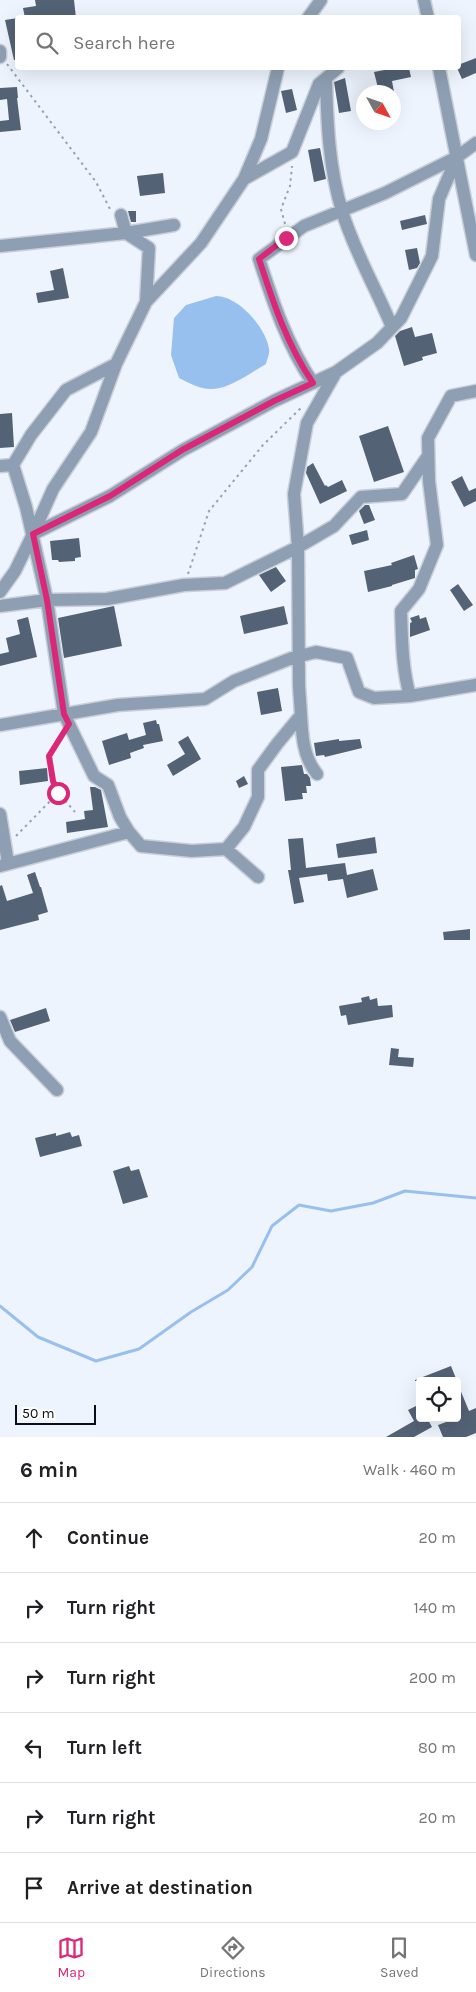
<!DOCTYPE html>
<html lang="en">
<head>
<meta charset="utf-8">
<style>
  body { margin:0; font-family:Karla,sans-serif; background:#f6f6f6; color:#202124 }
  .controls { position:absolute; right:15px; bottom:15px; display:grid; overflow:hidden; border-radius:5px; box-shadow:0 5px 20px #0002 }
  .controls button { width:45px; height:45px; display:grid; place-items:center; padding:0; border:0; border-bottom:1px solid #e0e0e0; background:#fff; color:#202124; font:25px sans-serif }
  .compass { position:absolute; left:356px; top:85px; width:45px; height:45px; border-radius:50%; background:#fff; box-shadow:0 5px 20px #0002; rotate:130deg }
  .scale { position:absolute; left:15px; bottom:12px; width:81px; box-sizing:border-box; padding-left:5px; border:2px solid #090f16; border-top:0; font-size:14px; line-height:18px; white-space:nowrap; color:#090f16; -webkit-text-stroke:4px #fff; paint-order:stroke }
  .stop { position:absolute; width:15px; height:15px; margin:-11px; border:4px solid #db2777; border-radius:50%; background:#fff }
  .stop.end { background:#db2777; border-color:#fff; box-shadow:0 1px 5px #0008 }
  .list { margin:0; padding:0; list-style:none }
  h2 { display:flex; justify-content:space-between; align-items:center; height:65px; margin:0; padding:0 20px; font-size:21px }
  h2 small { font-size:16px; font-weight:400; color:#757577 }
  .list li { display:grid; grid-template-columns:32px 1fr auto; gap:15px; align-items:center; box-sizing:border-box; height:70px; padding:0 20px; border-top:1px solid #e0e0e0 }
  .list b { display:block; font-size:19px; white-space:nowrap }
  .list em { font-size:16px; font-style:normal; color:#757577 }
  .icon { flex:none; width:28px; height:28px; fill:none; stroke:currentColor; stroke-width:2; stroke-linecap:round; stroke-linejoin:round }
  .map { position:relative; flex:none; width:476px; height:1437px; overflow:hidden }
  .search { position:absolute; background:#fff; box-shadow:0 5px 20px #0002; left:15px; right:15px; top:15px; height:55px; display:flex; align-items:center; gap:12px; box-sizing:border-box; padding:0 18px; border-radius:5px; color:#757577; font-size:19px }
  .sheet { height:485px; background:#fff }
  nav { display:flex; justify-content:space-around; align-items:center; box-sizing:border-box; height:70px; border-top:1px solid #e0e0e0; background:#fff; font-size:14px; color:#757577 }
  nav a { display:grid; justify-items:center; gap:2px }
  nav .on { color:#db2777 }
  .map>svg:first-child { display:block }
  .water { fill:#98c0ef }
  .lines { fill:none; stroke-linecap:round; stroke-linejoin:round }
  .stream { stroke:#98c0ef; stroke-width:3 }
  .building { fill:#536275 }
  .minor-casing { stroke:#c9cfd8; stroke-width:15 }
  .path { stroke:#9aa1a9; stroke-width:2; stroke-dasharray:2.5 4; stroke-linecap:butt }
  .minor { stroke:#8e9fb3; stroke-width:12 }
  .route { stroke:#db2777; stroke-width:6 }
</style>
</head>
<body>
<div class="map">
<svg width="476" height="1437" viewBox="0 0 476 1437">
  <rect width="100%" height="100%" fill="#edf4fd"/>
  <path class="water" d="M216,296C238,296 266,327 269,349C270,354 267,359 266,364C250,373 231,388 213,389C201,390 189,383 179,378L171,355L174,318L186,305Z"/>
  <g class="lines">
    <path class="stream" d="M0,1306L38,1337L96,1361L139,1349L191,1312L228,1290L252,1267L272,1226L299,1205L331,1211L373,1203L405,1191L476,1198"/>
  </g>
  <path class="building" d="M35,0H74L76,18H25L23,8L36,6Z
    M18,18V60H14L5,20Z
    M476,58V73L462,79L457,68L458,65Z
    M395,68H409L411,77L392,81L394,92H379L374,72Z
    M345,78L351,111L339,113L334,82Z
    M17,87L18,98H17L21,130L0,132V121L9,120L7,99L0,100V88Z
    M292,89L297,110L286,113L281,91Z
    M320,148L326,179L314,182L308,150Z
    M163,173L165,193L140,196L137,176Z
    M128,211H136V222H131Z
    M425,215L427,224L402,230L400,221Z
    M417,248L420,263L417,268L409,270L405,250Z
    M63,268L69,298L38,303L36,293L54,290L50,271Z
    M412,327L415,337L432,333L437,353L422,357L423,360L404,366L395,336L400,331Z
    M12,413L14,447L0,448V414Z
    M388,426L404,472L374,482L359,436Z
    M313,463L325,486L326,485L328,487L342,480L347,491L320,504L306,473L307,467Z
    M462,476L469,491L476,488V501L464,507L451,482Z
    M365,505H369L375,520L364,524L359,511Z
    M367,530L369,540L352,545L349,535Z
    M79,538L81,557L75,558V561L59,562L58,560H52L50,541Z
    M414,555L418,569L415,570V578L392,585V586L368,592L364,571L392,565L391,563Z
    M276,567L286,581L271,592L259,575Z
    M458,584L473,605L464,611L450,590Z
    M114,606L122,646L64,658L58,618Z
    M284,606L288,624L244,634L240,616Z
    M419,615L420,619L426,617L430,630L410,637V623L412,622L410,618Z
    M28,617L37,657L0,666V654L9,652L6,638L20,634L17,620Z
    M278,688L282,711L261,715L257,692Z
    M156,720L157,724H159L163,741L143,745L144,748L130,753L131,758L109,765L102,741L127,733L129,740L146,735L143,723Z
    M188,736L201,759L173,776L167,765L185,754L178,742Z
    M339,739V741L360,739L362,748L325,757L324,755L316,756L314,743Z
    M302,765L304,774H307L310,778L311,786H306L307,793H302L303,799L285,801L281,767Z
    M47,768L48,781L20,785L19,771Z
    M244,776L248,784L239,788L236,781Z
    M90,787H95L101,790L108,827L67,833L66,822L85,819L84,811L93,810Z
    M375,837L377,853L338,858L336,844Z
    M303,838L306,868L345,863L347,875L373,869L378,890L347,898L343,879L328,881L327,874L299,878L304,902L294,904L288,870H291L288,839Z
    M35,872L40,887H41L48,912L38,915L39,920L0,930V886L2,885L7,901L33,893L27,875Z
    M470,929V940H444L443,932Z
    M369,996L370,1000L377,998L378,1006L392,1005L393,1017L348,1025L346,1015L341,1016L339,1006L362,1002L361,998Z
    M46,1008L50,1021L15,1032L10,1020Z
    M391,1048L399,1049L398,1057L414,1058L413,1067L389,1065Z
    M70,1132L72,1137L79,1135L82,1146L40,1157L35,1138L56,1133V1136Z
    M129,1166L131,1171L139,1169L148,1197L123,1204L113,1171Z
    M451,1366L457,1381H415V1380Z
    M457,1382L469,1411L476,1408V1433L466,1437H443L438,1425L457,1418Z
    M420,1404V1418H427L432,1427L414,1437H386L414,1421L408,1410Z"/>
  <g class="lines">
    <defs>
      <path id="minor" d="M424,0L428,18
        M308,18L321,0
        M0,51V57
        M439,68L476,255
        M326,78C327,123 329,168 342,211C354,251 376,288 392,327
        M244,179L261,139L278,68
        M121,215L126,233L149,248L146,302L116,364L91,432L53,489L33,534L110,496L183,450L274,401L336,372
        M0,246L126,233L174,225
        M146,302L201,243L244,179L292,152L319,84L338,68
        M313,383C287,345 273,302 259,259L304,226L385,193L457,157L476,143
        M13,465L31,435L66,390L116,364
        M0,466L13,465L26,507L47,600L64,714L94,776L108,785L120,817L129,832
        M0,592L15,571L33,534
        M0,606L47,600L107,599L184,585L225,583L298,547L294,494L307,423L336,372L377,343L401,318L432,256L439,199L457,157
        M410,696C402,668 402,640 401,611L419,589L437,545L429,481L428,438L451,396L476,391
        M301,715C302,735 303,757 317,774
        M0,725L118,705L205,699L234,681L292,658L316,652L347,658L359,692L374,698L410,696L476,685
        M0,814L8,863
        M226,849L244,827L258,797V770L277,744L301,715L299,686L298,547L334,526L361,497L402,494L428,456
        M0,866L129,832L141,846L192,851L226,849L258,877
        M0,1017L10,1041L57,1090"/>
    </defs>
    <use href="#minor" class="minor-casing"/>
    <path class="path" d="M7,64L96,182L111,211
      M285,224L281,209L290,186L292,166
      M188,574L209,511L263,445L303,406
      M61,736L49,756C54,786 55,789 75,812
      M16,836L58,793"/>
    <use href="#minor" class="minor"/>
  </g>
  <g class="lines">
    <path class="route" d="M58,793L53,781L49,756L69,724L64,714L47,600L33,534L110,496L182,450L274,401L313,383C287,345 273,302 259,259L286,238"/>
  </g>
</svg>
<div class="controls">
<button><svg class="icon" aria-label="locate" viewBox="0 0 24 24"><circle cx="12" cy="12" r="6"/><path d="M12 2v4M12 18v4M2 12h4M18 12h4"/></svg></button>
</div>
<svg class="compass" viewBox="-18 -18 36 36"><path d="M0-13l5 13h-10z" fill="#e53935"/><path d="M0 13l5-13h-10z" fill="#757577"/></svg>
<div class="scale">50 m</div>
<div class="stop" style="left:58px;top:793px"></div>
<div class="stop end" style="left:286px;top:238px"></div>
<div class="search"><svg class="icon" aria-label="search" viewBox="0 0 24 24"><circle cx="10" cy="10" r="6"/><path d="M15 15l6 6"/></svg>Search here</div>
</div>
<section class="sheet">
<h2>6 min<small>Walk · 460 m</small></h2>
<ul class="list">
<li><svg class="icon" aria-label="ahead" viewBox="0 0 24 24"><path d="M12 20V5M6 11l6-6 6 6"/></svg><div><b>Continue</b></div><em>20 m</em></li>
<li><svg class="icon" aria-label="right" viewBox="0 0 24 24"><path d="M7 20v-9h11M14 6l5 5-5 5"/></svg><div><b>Turn right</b></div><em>140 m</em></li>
<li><svg class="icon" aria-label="right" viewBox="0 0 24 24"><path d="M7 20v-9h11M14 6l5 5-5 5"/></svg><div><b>Turn right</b></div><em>200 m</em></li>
<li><svg class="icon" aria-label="left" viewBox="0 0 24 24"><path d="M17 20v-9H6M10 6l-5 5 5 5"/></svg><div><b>Turn left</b></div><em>80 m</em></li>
<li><svg class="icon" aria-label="right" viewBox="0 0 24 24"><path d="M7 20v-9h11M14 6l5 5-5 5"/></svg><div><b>Turn right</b></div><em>20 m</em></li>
<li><svg class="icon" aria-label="arrive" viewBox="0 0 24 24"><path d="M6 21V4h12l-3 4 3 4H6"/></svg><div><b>Arrive at destination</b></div></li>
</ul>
</section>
<nav>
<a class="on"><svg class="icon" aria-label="map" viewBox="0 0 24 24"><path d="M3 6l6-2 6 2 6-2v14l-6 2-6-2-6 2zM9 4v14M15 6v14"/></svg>Map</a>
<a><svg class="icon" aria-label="directions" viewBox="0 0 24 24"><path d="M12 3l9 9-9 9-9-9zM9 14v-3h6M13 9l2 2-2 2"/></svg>Directions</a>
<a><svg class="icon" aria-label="saved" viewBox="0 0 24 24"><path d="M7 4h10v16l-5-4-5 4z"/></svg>Saved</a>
</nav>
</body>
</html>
